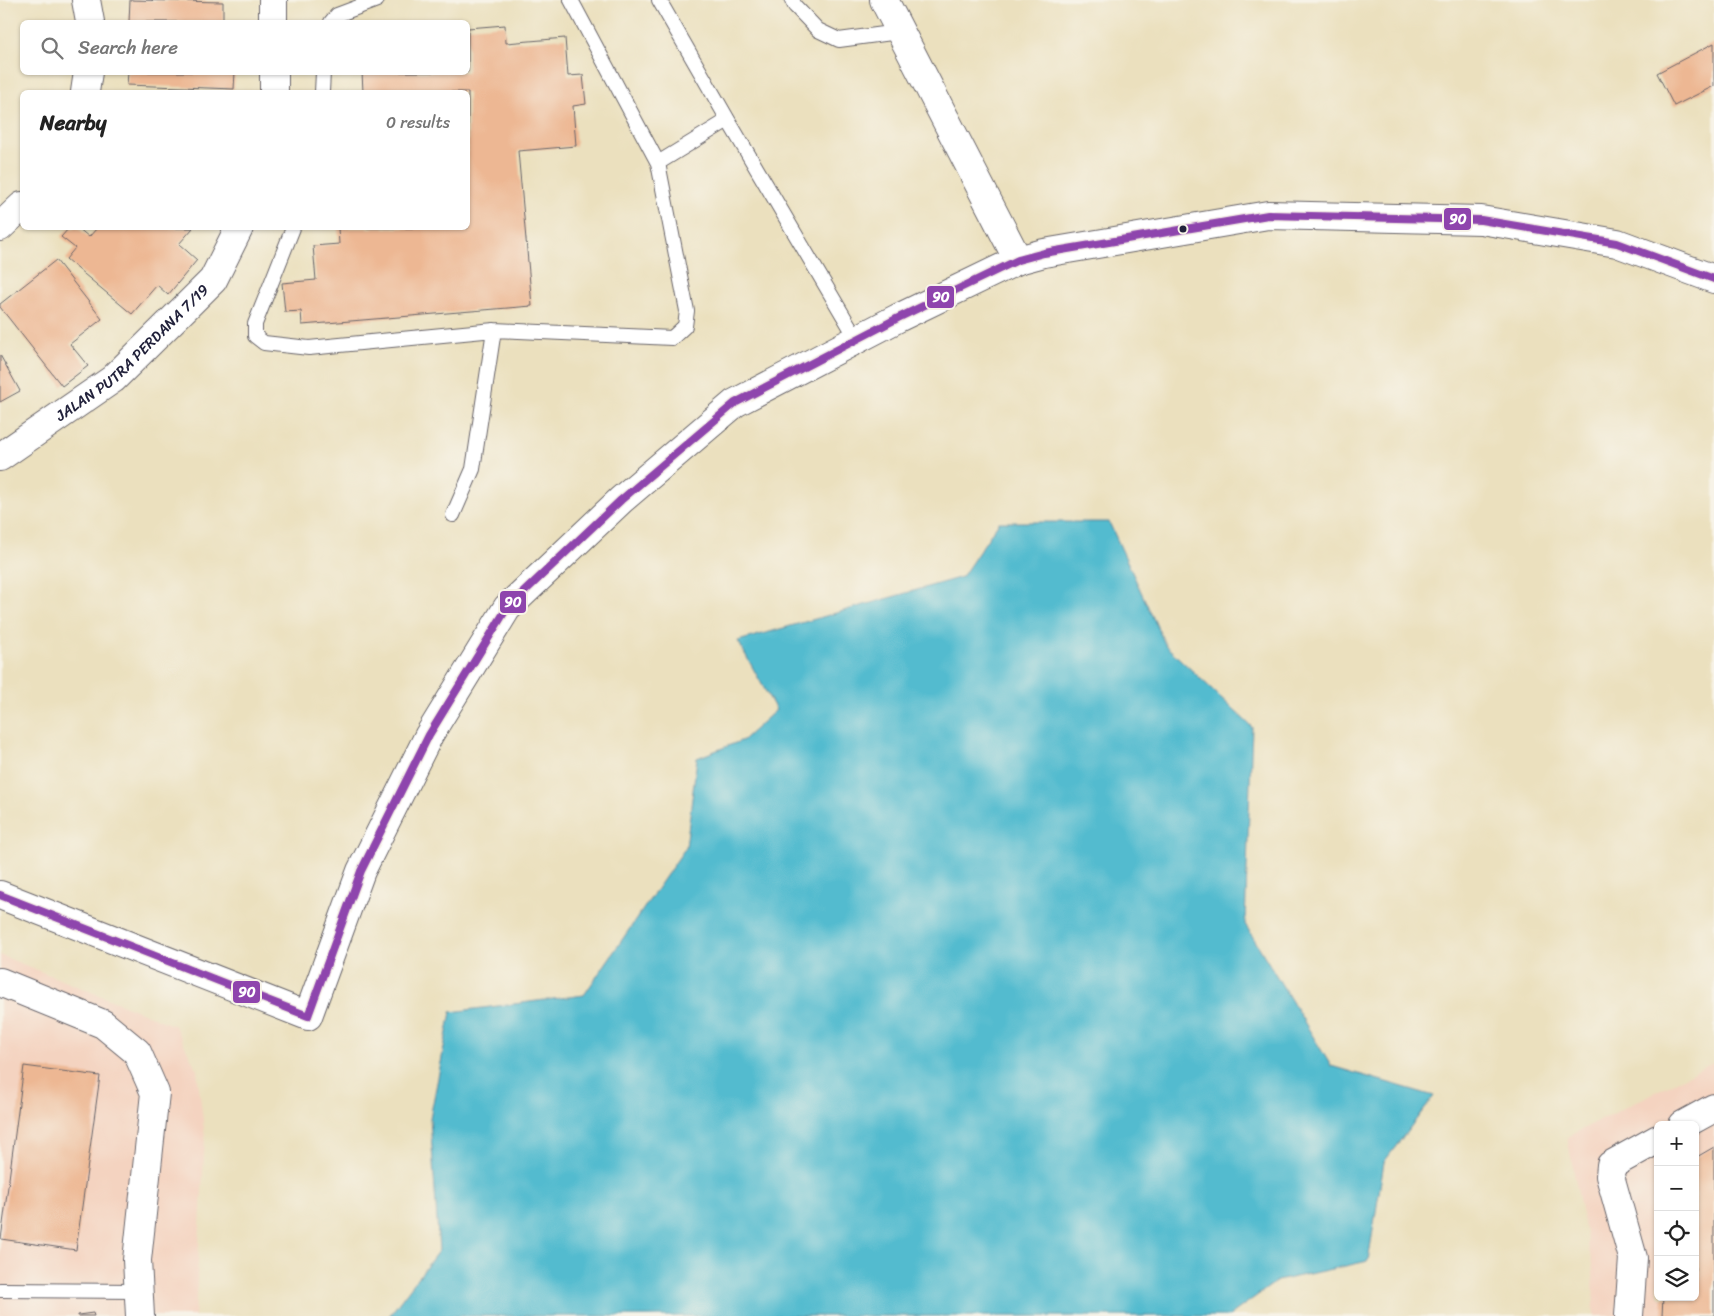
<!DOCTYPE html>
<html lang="en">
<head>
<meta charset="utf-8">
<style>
  body { margin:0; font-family:Sriracha,sans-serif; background:#f6f6f6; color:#222 }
  .controls { position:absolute; right:15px; bottom:15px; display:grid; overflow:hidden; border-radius:8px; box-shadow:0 1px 4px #0004 }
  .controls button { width:45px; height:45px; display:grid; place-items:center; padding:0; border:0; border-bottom:1px solid #e0e0e0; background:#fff; color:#222; font:25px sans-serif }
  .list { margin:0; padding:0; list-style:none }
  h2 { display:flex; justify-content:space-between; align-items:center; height:65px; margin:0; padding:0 20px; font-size:21px }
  h2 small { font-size:16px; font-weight:400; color:#767676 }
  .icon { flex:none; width:28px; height:28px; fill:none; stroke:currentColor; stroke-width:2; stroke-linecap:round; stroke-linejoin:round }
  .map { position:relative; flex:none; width:1714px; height:1316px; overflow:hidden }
  .search { position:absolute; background:#fff; box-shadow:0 1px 4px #0004; left:20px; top:20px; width:450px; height:55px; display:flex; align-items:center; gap:12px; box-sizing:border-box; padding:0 18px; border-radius:8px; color:#767676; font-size:19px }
  .panel { position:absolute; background:#fff; box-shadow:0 1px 4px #0004; left:20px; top:90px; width:450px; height:140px; border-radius:8px }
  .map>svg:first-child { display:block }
  .built { fill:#f4d3c0; fill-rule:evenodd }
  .water { fill:#52bbcf; stroke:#3a6e85 }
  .building { fill:#edb793 }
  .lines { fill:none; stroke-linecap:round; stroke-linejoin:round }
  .lane-casing { stroke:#686469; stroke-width:16 }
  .street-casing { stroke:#686469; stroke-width:30 }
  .secondary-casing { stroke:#686469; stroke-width:30 }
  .lane { stroke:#fff; stroke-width:14 }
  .street { stroke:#fff; stroke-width:28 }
  .secondary { stroke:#fff; stroke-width:28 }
  .bus-1-casing { stroke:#f7f3e8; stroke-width:11 }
  .bus-1 { stroke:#8e44ad; stroke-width:8 }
  .bus-dot { fill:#22223b; stroke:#f7f3e8; stroke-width:2 }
  .labels { text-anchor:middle; stroke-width:5; stroke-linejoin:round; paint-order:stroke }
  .street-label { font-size:15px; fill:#22223b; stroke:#f7f3e8 }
  .line-badge { stroke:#f7f3e8; stroke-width:2 }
  .badge-label { font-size:14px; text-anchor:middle; font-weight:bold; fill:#fff }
</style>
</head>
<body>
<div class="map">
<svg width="1714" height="1316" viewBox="0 0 1714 1316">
  <rect width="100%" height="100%" fill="#f7f3e8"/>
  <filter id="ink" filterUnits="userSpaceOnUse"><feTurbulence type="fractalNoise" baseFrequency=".02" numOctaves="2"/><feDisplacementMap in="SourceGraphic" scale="10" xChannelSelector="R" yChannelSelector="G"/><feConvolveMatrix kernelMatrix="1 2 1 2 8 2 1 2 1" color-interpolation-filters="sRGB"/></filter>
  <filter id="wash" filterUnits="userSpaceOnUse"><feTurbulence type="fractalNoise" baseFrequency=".0096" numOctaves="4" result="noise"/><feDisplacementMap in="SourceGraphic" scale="20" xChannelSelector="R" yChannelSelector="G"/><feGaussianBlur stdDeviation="1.12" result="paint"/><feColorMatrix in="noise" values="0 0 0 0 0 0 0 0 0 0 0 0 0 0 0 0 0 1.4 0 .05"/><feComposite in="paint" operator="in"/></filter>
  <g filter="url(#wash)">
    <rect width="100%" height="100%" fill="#ebe0be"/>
    <path class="built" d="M0,955L175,1026L197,1070L205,1137L195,1316H0Z
      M1714,1062V1316H1594L1593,1270L1567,1137ZM1658,1125H1695V1297H1658Z"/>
    <path class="water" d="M999,522H1109L1166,646L1252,727L1245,924L1331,1066L1434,1096L1384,1162L1368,1261L1277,1281L1229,1316H389L439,1250L430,1118L451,1012L584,995L686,847L697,758L743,740L776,710L738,641L962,577Z"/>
    <g id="blocks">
      <path class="building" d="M130,0L223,2V22H129Z
        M505,25L506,43L565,38L568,76L583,75L586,104L573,106L576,146L518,151L532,306L302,325L301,311L285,312L282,283L316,280L313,246L339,244L338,228H468V92H363L362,72H468V28Z
        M1714,43V86L1674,106L1657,73Z
        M128,72H235L234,89L127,85Z
        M69,228H78L89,237L97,228H193L179,244L197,260L168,295L157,285L132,314L66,259L75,248L61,237Z
        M56,260L102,319L70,344L88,366L62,386L0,307V304Z
        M0,355L20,391L0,402Z
        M24,1066L100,1076L76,1250L1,1239Z
        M1714,1147V1316H1662L1663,1297H1695V1158Z
        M93,1313L94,1316H78V1315Z"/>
    </g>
  </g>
  <g filter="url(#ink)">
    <use href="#blocks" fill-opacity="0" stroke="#686469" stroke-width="1"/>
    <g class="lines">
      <defs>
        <path id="lane" d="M659,0L728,120L857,339
          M792,0L795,6L818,30L839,40L899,32
          M331,22L337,15L377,0
          M322,92L323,72
          M658,163L728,120
          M293,228L255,324V336L264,343L309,348L494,330L672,338L685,326L687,311L658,163L571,0
          M453,515L473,469L494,330
          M0,1290L138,1291"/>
        <g id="street">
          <path d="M86,0L90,22"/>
          <path d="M273,0V22"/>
          <path d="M884,0L1018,260"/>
          <path d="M274,72V92"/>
          <path d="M85,92L88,72"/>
          <path d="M0,227L22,206"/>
          <path id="s1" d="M0,457L113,379L213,280L239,228"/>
          <path d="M0,982L103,1024L137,1052L155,1093L137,1260L140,1316"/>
          <path d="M1683,1125L1714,1108"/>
          <path d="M1629,1316L1633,1258L1610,1176L1611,1165L1658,1139"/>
        </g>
        <path id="secondary" d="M0,895L308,1016L361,871L429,735L507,608L621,500L735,403L898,318L1018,260L1044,253L1268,215L1481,220L1617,243L1714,279"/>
      </defs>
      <use href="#lane" class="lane-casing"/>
      <use href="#street" class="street-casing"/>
      <use href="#secondary" class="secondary-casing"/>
      <use href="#lane" class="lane"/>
      <use href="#street" class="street"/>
      <use href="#secondary" class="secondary"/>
      <defs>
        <path id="bus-1" d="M0,895L308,1016L361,871L429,735L507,608L621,500L735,403L898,318L1018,260L1044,253L1268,215L1481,220L1617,243L1714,279"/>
      </defs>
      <use href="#bus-1" class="bus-1-casing"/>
      <use href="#bus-1" class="bus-1"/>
    </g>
  </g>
  <circle class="bus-dot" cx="1183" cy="229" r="4.5"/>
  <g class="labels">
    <g class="street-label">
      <text dy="5" stroke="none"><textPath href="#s1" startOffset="169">JALAN PUTRA PERDANA 7/19</textPath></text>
    </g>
  </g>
  <g class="line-badge">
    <rect x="1443" y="207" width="29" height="24" rx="5" fill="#8e44ad"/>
    <rect x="926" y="285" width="29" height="24" rx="5" fill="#8e44ad"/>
    <rect x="499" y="590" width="28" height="24" rx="5" fill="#8e44ad"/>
    <rect x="232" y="980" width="29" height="24" rx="5" fill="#8e44ad"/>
  </g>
  <g class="badge-label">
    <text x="1458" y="224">90</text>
    <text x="941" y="302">90</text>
    <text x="513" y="607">90</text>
    <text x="247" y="997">90</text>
  </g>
</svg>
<div class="controls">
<button>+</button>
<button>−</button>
<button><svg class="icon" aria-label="locate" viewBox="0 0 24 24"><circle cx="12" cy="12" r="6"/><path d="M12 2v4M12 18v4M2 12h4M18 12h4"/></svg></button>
<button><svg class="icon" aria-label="layers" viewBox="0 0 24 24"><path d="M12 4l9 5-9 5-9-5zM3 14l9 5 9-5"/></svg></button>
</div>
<div class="search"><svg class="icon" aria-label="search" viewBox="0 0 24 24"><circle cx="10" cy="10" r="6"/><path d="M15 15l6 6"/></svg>Search here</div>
<section class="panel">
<h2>Nearby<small>0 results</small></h2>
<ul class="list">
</ul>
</section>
</div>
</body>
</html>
